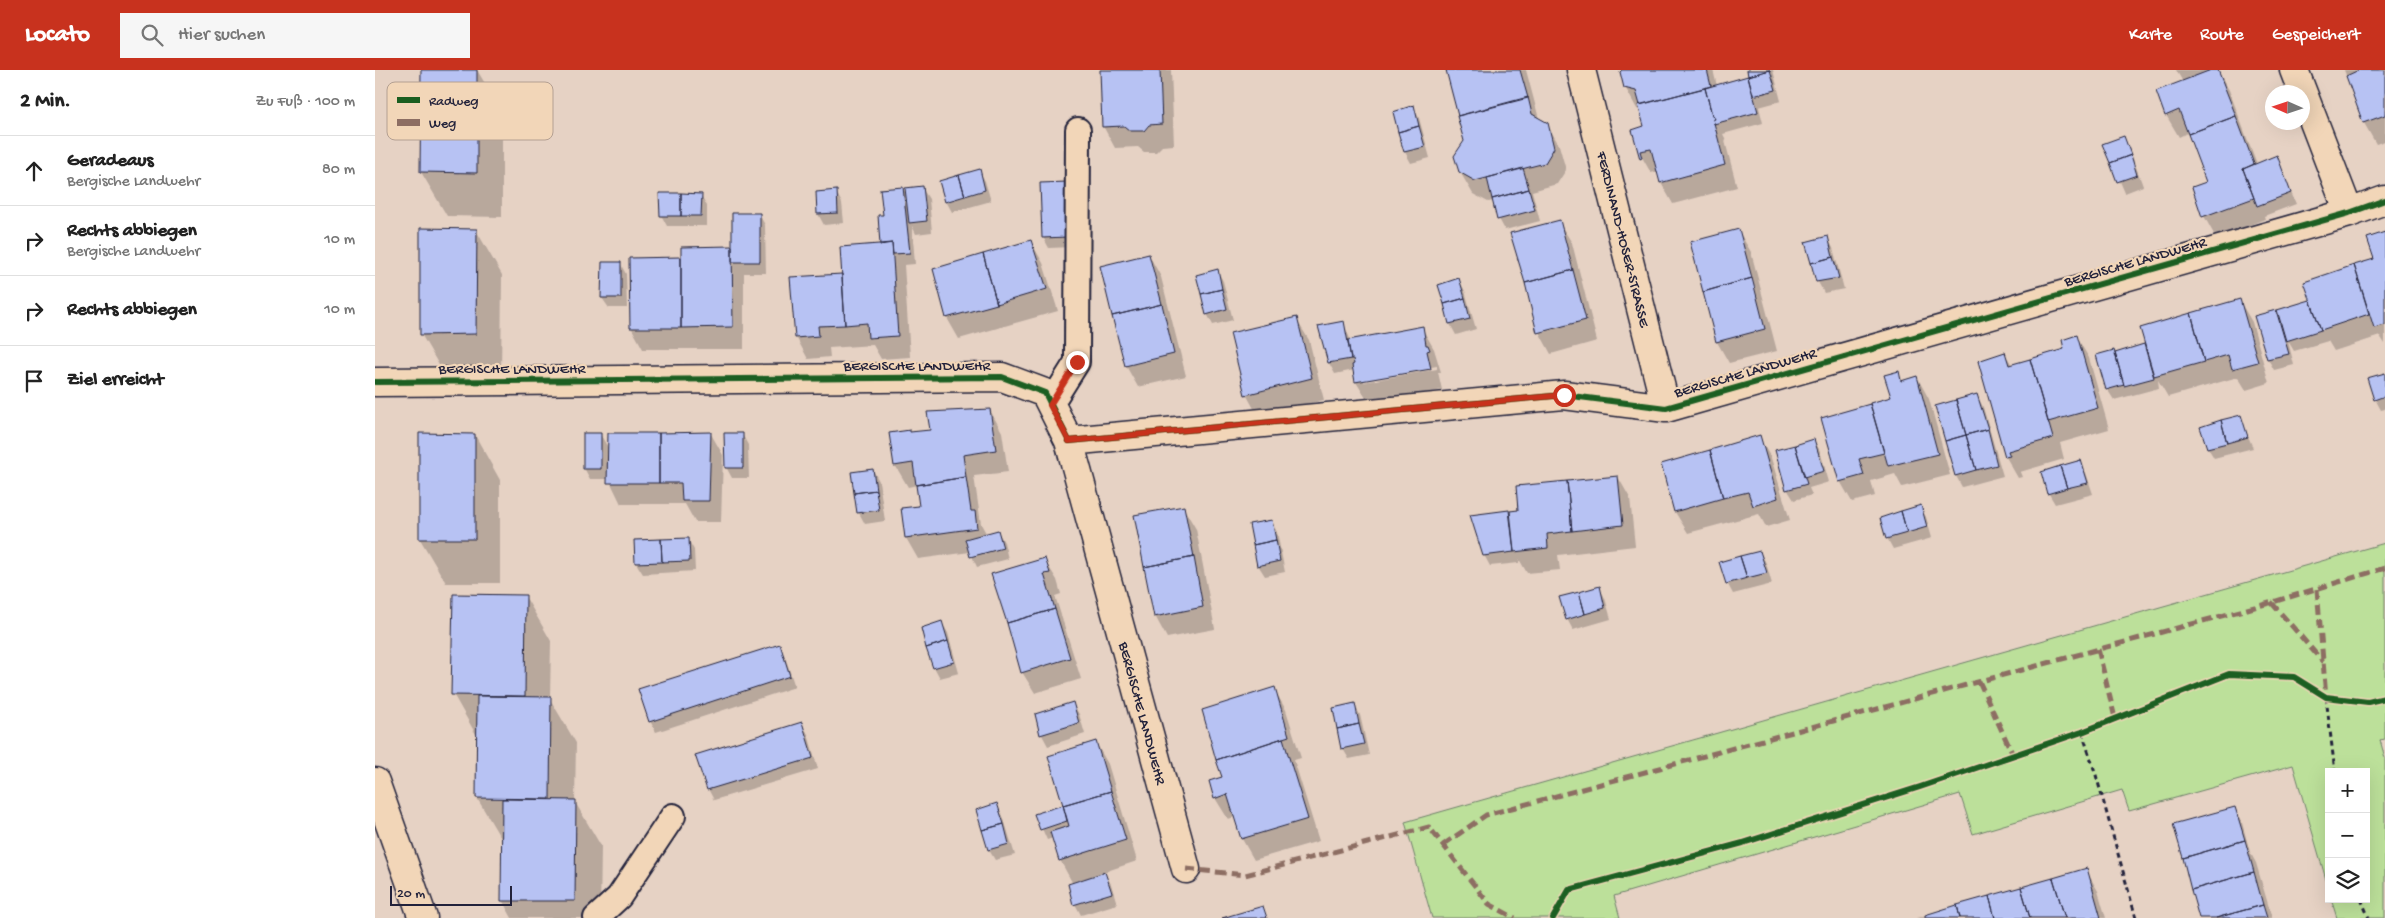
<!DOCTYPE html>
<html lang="de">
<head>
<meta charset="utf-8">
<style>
  body { margin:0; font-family:"Gochi Hand",sans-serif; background:#f6f6f6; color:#222 }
  .controls { position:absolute; right:15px; bottom:15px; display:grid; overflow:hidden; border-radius:0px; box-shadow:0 5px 20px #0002 }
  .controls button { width:45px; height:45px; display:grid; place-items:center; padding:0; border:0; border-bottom:1px solid #e0e0e0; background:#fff; color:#222; font:25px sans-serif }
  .compass { position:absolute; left:1890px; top:15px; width:45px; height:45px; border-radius:50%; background:#fff; box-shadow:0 5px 20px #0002; rotate:273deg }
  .scale { position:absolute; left:15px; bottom:12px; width:122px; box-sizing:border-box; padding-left:5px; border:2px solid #22223b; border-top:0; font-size:14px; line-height:18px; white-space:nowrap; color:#22223b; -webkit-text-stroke:4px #f2d6b8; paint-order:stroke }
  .stop { position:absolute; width:15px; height:15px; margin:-11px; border:4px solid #c8321e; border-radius:50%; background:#fff }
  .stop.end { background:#c8321e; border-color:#fff; box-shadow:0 1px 5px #0008 }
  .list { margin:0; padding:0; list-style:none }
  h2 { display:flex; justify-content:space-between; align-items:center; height:65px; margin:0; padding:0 20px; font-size:21px }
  h2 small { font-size:16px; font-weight:400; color:#767676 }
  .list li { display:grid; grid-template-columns:32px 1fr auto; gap:15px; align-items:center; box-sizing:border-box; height:70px; padding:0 20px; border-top:1px solid #e0e0e0 }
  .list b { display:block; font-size:19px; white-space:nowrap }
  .list p { margin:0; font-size:16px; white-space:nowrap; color:#767676 }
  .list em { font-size:16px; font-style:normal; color:#767676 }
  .icon { flex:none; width:28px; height:28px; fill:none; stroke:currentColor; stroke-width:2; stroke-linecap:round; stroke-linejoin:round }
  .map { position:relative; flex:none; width:2010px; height:848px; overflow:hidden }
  header { display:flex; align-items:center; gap:30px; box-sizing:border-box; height:70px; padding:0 25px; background:#c8321e; color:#fff }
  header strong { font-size:24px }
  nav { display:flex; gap:28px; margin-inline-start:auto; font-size:18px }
  .search { width:350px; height:45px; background:#f6f6f6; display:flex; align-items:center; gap:12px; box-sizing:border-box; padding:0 18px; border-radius:0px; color:#767676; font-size:19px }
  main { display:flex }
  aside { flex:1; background:#fff }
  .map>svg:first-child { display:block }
  .green { fill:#bce09a; stroke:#6f816a }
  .shadow { fill:#0003; fill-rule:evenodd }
  .building { fill:#b7c2f3; stroke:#22223b }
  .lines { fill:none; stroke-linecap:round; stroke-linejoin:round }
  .lane-casing { stroke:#22223b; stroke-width:28 }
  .street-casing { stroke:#22223b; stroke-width:31 }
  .path { stroke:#22223b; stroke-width:3; stroke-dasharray:5 4; stroke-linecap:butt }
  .lane { stroke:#f2d6b8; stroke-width:24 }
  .street { stroke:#f2d6b8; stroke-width:28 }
  .quiet { stroke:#8d6e63; stroke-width:5; stroke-dasharray:10 5; stroke-linecap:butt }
  .cycleway-casing { stroke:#f2d6b8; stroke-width:9 }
  .cycleway { stroke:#1b5e20; stroke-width:6 }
  .route { stroke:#c8321e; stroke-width:6 }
  .labels { text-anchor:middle; stroke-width:4.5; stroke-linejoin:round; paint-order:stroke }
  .street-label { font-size:15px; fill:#22223b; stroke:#f2d6b8 }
  .key { fill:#f2d6b8; stroke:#b4a092; stroke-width:1 }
  .key-label { font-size:14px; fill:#22223b }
</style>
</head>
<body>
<header>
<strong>Locato</strong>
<div class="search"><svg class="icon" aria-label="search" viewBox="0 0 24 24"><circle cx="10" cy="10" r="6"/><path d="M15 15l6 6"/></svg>Hier suchen</div>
<nav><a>Karte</a><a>Route</a><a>Gespeichert</a></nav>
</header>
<main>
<aside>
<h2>2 Min.<small>Zu Fuß · 100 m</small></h2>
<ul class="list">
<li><svg class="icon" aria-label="ahead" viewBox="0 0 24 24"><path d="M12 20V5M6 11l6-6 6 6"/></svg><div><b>Geradeaus</b><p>Bergische Landwehr</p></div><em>80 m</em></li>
<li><svg class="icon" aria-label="right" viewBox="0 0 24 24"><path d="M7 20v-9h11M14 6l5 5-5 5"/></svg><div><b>Rechts abbiegen</b><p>Bergische Landwehr</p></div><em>10 m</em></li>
<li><svg class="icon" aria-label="right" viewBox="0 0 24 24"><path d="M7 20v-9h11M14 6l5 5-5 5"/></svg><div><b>Rechts abbiegen</b></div><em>10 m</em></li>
<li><svg class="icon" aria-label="arrive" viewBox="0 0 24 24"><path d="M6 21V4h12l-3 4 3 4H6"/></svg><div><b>Ziel erreicht</b></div></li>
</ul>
</aside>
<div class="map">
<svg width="2010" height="848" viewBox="0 0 2010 848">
  <rect width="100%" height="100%" fill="#e6d2c4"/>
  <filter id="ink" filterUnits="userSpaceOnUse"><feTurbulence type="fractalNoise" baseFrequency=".02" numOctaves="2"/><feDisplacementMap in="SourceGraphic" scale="10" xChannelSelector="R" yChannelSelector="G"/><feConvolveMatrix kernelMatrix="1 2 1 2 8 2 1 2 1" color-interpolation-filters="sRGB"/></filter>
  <g filter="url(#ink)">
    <path class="green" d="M2010,473V669L2005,670L2010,688V848H1962L1956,829H1991V702H1954V820L1918,695L1754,741L1747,720L1598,764L1585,724L1239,826L1245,848H1057L1030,752Z"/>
    <path class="shadow" d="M47,0H102L127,42V147L72,146L46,102Z
      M726,0H796L799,75L787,76L781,82H769L763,77L740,78L728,56Z
      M1072,0H1151L1164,49L1172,54L1184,75L1191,100L1182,114L1157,121L1165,151L1130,160L1124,149L1119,131L1113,132L1098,124L1085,102L1090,71Z
      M1249,0H1338L1342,16L1375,7L1373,0H1398L1406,31L1384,37L1388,53L1348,64L1351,70L1350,71L1362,117L1298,134L1286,113L1283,101L1276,103L1264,82L1271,57L1267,40L1262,39L1250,17Z
      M1801,0H1844L1843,1L1854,20L1882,95L1901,87L1921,134L1889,146L1890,149L1841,168L1829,146L1818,118L1833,112L1814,62L1804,67L1791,45L1808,12Z
      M1969,0H2010V71L2001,74L1989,53Z
      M1038,37L1044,48L1055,88L1036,93L1030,82L1019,43Z
      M1748,67L1754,78L1768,116L1750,123L1729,74Z
      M604,101L610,111L616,131L577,142L571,131Z
      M666,114L698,177L674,178L668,167Z
      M528,118L532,126L547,118L554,129L557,162L541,164L537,156L540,194L529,195L535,287L506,289L498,275L454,278L455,287L433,289L421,267L468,205L507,175L509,146Z
      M461,122L467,133L469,153L449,155L443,144Z
      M326,125L332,136V156H292L286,145Z
      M384,144L390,155L391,203H369V279H268L256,257L255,189H307L358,178Z
      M1184,152L1197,173L1222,271L1176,284L1164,262Z
      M101,160L127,205L126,309H72L46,264Z
      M1363,160L1376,182L1402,281L1354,293L1342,272Z
      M2010,163V274L2005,266L1959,281L1953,271L1919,281L1913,271L1919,295L1899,300L1893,289L1881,247L1900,241L1906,250L1939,238L1931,212L2000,189Z
      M1452,167L1458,178L1469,219L1449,223L1443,212Z
      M656,172L668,193L683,241L584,269L572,248Z
      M774,185L786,207L811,306L763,317L751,296Z
      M245,193L251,204L252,238H234L227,228Z
      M842,200L848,211L858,250L838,255L832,244Z
      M1084,210L1090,221L1101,259L1081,265L1075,254Z
      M1864,230L1877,252L1894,313L1871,320L1863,307L1793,327L1783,310L1784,318L1739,330L1732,319L1740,284L1769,276L1772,282Z
      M921,249L934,270L949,330L883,346L871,324Z
      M968,252L976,271L1047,258L1059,279L1066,302H1063L1067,320L994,333L981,312L979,300L960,304L954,293L944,257ZM1062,296V299L989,312V309Z
      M1701,266L1714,288L1734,359L1685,373L1689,389L1645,402L1647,407L1643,408L1631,387L1630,284L1637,295L1690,280Z
      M1523,302L1528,311L1542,307L1554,329L1575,405L1527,417L1520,404L1496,411L1500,426L1477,432L1465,411L1447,349L1517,328Z
      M2010,304V339L2006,340L2000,329Z
      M1602,326L1608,337L1628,406L1587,417L1581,406L1561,337Z
      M615,340L627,362L633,402L599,406L606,454L611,463L623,462L629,472L633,489L602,497L595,482L543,489L531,468L545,437L542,415L533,417L520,395L535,364L556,362Z
      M1865,347L1878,378L1839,388L1833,378Z
      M225,364L234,379L336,364L348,385L346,452H320L310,434H246L234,409H215L209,398Z
      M367,364L373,375L374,408H357L351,397Z
      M100,365L125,410V513H71L45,469Z
      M1384,367L1396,388L1415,450L1391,457L1384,444L1313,463L1300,442L1287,395Z
      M1439,370L1445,381L1454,412L1434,418L1437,425L1419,430L1412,419Z
      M1705,392L1711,403L1718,424L1680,434L1674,424L1668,402Z
      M498,400L504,411L510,451L490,454L484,443L478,403Z
      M1243,407L1255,428L1260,476L1183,485L1185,500L1152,503L1144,489V493L1115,496L1109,485L1134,443L1145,441Z
      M808,437L821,459L840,559L792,568L780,546Z
      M1545,437L1551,447L1557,468L1518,479L1512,468Z
      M896,451L902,462L910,502L890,506L883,495Z
      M313,469L319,480L320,501L268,504L261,493Z
      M1385,482L1391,493L1397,514L1358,524L1352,513Z
      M669,489L682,510L686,524L680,526L706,609L660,623L647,602Z
      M1224,517L1230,528L1236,549L1198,560L1192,549Z
      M150,526L176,571L175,629L201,673L200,732L226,776L225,848H137L127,830L128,772L102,728L103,668L78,624Z
      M567,553L573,563L584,603L565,608L559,597Z
      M404,576L410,587L420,617L281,662L275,651Z
      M899,619L911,640L926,688L919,690L944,771L879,790L867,769L860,747L853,749L840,728L849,708L829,640Z
      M697,633L704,644L710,664L673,676L667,665L661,645Z
      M979,634L985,645L994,685L974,689L968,679Z
      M427,654L433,664L443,699L339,730L333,719Z
      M721,673L733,694L762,791L729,802L736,814L742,834L706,845L700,834L698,814L685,790L678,768L672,770L661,745L689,736Z
      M621,735L628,746L640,785L620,790L614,780Z
      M1860,738L1866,749L1875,782L1881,793L1897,848H1826Z
      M1711,800L1723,821L1731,848H1542Z"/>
    <path class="building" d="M46,0H102V103L45,102Z
      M725,0H785L787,54L774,55L769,61H755L749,56L727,57Z
      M1071,0H1145L1153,28L1083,46Z
      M1247,0H1332L1336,16L1265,35L1261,21L1249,18L1245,2Z
      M1372,0H1395L1373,6Z
      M1395,0L1401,20L1378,26L1373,6Z
      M1836,0H1843L1861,46L1813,64L1804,40L1790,46L1781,21Z
      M1984,0H2010V45L1988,53L1971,6Z
      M1373,6L1383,42L1339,54L1338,49H1340L1337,45L1330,18Z
      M1330,18L1337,45L1340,49H1338L1350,95L1285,113L1276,79L1265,81L1267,88L1265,89L1257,60L1269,56L1263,35Z
      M1153,27L1157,44L1173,53L1179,78L1170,93L1100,111L1084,102L1079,86L1089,71L1082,46Z
      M1039,35L1044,56L1023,62L1018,42Z
      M1861,46L1879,94L1868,99L1879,128L1827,147L1817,117L1831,112L1813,64Z
      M1044,56L1050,77L1029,82L1023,62Z
      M1749,66L1756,85L1735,93L1727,74Z
      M1756,85L1762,105L1742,112L1735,93Z
      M1902,85L1916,123L1882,136L1868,99Z
      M1148,98L1154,119L1117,129L1112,108Z
      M605,99L610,120L590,126L584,105Z
      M584,105L590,126L570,132L564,111Z
      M692,112L693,167L667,168L665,113Z
      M548,116L552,151L534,153L530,118Z
      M528,117L535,183L518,184L517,173L505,175L503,145H508L505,119Z
      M1154,119L1160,140L1122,150L1117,129Z
      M462,120L463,143L442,144L441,122Z
      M284,123H306V146H285Z
      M306,123L327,124L326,146H306Z
      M357,143H385V192H357Z
      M1185,150L1198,200L1150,213L1135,163Z
      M45,158L102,159L101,264L45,265Z
      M1364,159L1377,208L1328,222L1315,172Z
      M2010,162V255L1999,258L1979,195L1999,189L1992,168Z
      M1453,166L1458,187L1436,193L1430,172Z
      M656,170L672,219L622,234L608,184Z
      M517,173L523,266L493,268L492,253L470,255L465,177Z
      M357,176L358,257L306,258V177Z
      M608,184L622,234L571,248L558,199Z
      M774,184L787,234L737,246L725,196Z
      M306,187V258H255L254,188Z
      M1458,187L1464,208L1441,212L1436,193Z
      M227,192H246V228H226Z
      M1979,195L1994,244L1946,260L1929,212Z
      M843,199L847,219L826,224L821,205Z
      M1198,200L1211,250L1162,263L1150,213Z
      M467,204L470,255L443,256L444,266L420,268L415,207Z
      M1084,208L1090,228L1069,234L1063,215Z
      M1377,208L1390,259L1341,272L1328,222Z
      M847,219L852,239L831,245L826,224Z
      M1090,228L1095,249L1074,254L1069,234Z
      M1865,229L1883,292L1857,299L1853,285L1829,292L1816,243Z
      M1935,230L1946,260L1911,271L1902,240Z
      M787,234L799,284L750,296L737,246Z
      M1901,240L1914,284L1892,289L1879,246Z
      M1816,243L1829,292L1779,306L1765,258Z
      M922,247L937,308L870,325L855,263Z
      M969,251L976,289L953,293L943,256Z
      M1048,256L1051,275H1053L1055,280L1052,281L1056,299L980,312L977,295L979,294L978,289H976L973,270Z
      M1702,265L1723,338L1673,352L1655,289L1689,279L1687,270Z
      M1769,274L1779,308L1749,316L1740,283Z
      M1739,280L1749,315L1731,320L1721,285Z
      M1630,282L1634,295L1655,289L1678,368L1633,381L1635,386L1630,387L1603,291Z
      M1524,301L1526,311L1542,306L1563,384L1513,396L1495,333L1516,327L1509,305Z
      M2010,303V326L1999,330L1992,308Z
      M1602,324L1613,359L1591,365L1581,330Z
      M1581,330L1591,365L1570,371L1560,336Z
      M1495,334L1509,383L1484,389L1489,405L1464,412L1446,348Z
      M615,339L621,380L588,385L591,407L541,415L538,393L519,396L514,363L535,360V362L555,360L552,342Z
      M1866,345L1873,367L1852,373L1846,350Z
      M1846,350L1852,373L1832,378L1825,357Z
      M1613,359L1622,395L1601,400L1591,365Z
      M336,362L334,431H307L306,413H284V363Z
      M44,363L100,364V469H44Z
      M208,363H226V399H208Z
      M233,363H284V413H232Z
      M349,363H368V398H350Z
      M1385,365L1403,428L1378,436L1373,422L1348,428L1335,380Z
      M1591,365L1601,400L1580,406L1570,371Z
      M1439,369L1449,401L1429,407L1420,375Z
      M1420,375L1432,414L1411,420L1400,380Z
      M1335,380L1348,428L1299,442L1286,394Z
      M1706,390L1713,413L1692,418L1685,396Z
      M1685,396L1692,418L1672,424L1666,402Z
      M498,399L501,420L479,423L476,402Z
      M1243,406L1248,455L1197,461L1192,411Z
      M591,407L596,441H600L602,458L530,468L526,438L544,436L541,415Z
      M1192,411L1197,461L1172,464L1173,478L1139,482L1135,441L1143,440L1141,416Z
      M501,420L504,440L482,443L479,423Z
      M1546,435L1552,457L1532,463L1526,441Z
      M809,436L819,487L769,497L759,445Z
      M1134,440L1139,482L1108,486L1095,445Z
      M1526,441L1532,463L1511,469L1505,448Z
      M897,450L901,470L878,475L874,454Z
      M623,460L628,478L595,487L590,469Z
      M314,468L315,491L287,492L286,469Z
      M286,469L287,492L260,493L259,470Z
      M901,470L905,491L882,496L878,475Z
      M1385,481L1392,503L1372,508L1365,486Z
      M1365,486L1372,508L1351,514L1344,492Z
      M819,487L828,537L779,547L769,497Z
      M670,488L675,503L669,504L680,539L632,553L616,504Z
      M1225,516L1230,538L1210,544L1204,522Z
      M1204,522L1210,544L1191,550L1184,527Z
      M78,524L151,525L150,626L76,625Z
      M680,539L695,588L646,603L632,553Z
      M567,551L573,571L551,578L546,558Z
      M573,571L579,592L558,598L551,578Z
      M405,574L415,606L274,652L263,619Z
      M900,617L914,666L841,690L827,640Z
      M102,626L176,627L175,729L101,728Z
      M698,632L704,653L665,665L660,644Z
      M980,633L984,654L962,659L958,638Z
      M427,652L438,688L332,720L320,685Z
      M984,654L989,674L966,679L962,659Z
      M908,668L933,749L866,769L852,724L839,729L834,711L847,707L841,690Z
      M721,671L736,721L688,735L673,686Z
      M736,721L751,770L684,791L675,762L694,756L688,735Z
      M127,729L201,730L200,831H126Z
      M622,733L629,754L607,760L601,740Z
      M688,735L692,751L665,760L659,744Z
      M1860,737L1870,770L1808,788L1798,754Z
      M629,754L634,774L613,780L607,760Z
      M1870,770L1879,802L1816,820L1808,788Z
      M1712,798L1726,848H1690L1678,808Z
      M730,802L737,823L698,835L693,814Z
      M1879,802L1888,835L1841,848H1824L1816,820Z
      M1678,808L1690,848H1655L1646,817Z
      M1646,817L1655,848H1620L1614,826Z
      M1614,826L1620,848H1585L1582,835Z
      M1582,835L1585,848H1550V845Z
      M1888,835L1892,848H1841Z
      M888,836L892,848H847Z"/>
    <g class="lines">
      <defs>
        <path id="lane" d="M675,335L702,292L703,60
          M221,848L244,827L298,746"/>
        <path id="street" d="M1206,0L1291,338
          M1919,0L1974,143
          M0,312L627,307L670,323L694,371L1189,325L1291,338L1974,143L2010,130
          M694,371L811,799
          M0,712L48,848"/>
      </defs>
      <use href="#lane" class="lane-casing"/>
      <use href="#street" class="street-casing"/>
      <path class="path" d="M1951,627L1960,702
        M1707,662L1721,705L1761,848
        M1986,829L1994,848"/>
      <use href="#lane" class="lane"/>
      <use href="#street" class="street"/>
      <path class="quiet" d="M1942,519L1951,627
        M1896,532L1948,592
        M1723,579L1740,648
        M1604,611L1638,685
        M1068,775L1111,745L1898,532L2010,498
        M811,799L870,805L1054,757L1114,834L1140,848"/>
      <defs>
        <path id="cycleway" d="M0,312L627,307L670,323L694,371L1189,325L1291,338L1974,143L2010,130
          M1178,848L1194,820L1368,773L1545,717L1707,662L1854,604L1919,607L1951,627L1993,632L2010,628"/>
      </defs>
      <use href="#cycleway" class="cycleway-casing"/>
      <use href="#cycleway" class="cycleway"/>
    </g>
  </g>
  <g class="lines" filter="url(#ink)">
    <path class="route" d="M702,292L675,335L694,371L1189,325"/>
  </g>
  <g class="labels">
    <g class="street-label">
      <text transform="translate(1249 169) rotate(76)" y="5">FERDINAND-HOSER-STRASSE</text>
      <text transform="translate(1760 191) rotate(-16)" y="5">BERGISCHE LANDWEHR</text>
      <text x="542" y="300">BERGISCHE LANDWEHR</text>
      <text x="137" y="303">BERGISCHE LANDWEHR</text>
      <text transform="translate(1370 302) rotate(-16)" y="5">BERGISCHE LANDWEHR</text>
      <text transform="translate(768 643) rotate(75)" y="5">BERGISCHE LANDWEHR</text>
    </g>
  </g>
  <rect x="12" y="12" width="166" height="58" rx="8" class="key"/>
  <rect x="22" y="27" width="23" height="6" fill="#1b5e20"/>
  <rect x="22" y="49" width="23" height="7" fill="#8d6e63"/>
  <g class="key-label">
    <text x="54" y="35">Radweg</text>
    <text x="54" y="57">Weg</text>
  </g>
</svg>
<div class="controls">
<button>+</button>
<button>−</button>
<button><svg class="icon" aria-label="layers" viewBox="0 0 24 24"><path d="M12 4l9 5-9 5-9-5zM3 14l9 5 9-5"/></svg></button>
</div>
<svg class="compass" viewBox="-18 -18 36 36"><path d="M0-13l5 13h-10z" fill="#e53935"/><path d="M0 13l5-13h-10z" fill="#767676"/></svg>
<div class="scale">20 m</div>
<div class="stop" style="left:1189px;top:325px"></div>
<div class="stop end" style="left:702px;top:292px"></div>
</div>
</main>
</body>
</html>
